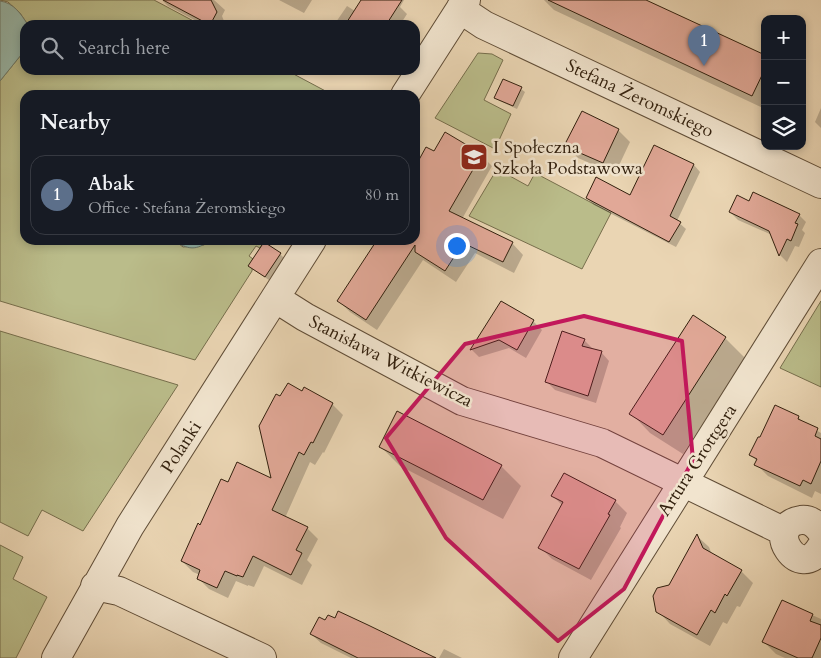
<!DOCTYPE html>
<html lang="en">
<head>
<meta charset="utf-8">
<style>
  body { margin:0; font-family:Cardo,serif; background:#20242c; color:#f1f3f6 }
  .controls { position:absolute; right:15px; top:15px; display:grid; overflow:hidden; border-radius:10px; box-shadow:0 2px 8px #0003 }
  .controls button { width:45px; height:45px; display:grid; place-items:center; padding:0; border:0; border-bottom:1px solid #363941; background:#171b24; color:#f1f3f6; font:25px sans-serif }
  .you { position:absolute; left:456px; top:245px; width:18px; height:18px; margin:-12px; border:4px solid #fff; border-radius:50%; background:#1a73e8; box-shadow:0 0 0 8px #1a73e833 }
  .badge { display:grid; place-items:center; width:32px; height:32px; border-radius:50%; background:#c59692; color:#fff; font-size:16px; font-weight:700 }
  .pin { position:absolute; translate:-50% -41px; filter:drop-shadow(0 1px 2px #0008) }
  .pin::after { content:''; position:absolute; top:26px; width:18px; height:15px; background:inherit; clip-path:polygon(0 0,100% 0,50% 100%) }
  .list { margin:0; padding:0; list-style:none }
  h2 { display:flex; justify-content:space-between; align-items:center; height:65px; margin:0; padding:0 20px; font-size:21px }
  h2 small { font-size:16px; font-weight:400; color:#9ea1a6 }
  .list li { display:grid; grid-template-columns:32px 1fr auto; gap:15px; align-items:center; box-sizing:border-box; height:80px; margin:0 10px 10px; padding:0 10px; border:1px solid #363941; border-radius:15px }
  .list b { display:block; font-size:19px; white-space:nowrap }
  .list p { margin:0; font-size:16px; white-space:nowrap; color:#9ea1a6 }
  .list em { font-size:16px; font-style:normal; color:#9ea1a6 }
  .icon { flex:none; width:28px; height:28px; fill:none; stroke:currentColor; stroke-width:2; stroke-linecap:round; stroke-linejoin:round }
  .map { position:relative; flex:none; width:821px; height:658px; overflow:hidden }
  .search { position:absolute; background:#171b24; box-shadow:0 2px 8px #0003; left:20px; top:20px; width:400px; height:55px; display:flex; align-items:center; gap:12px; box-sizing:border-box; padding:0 18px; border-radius:15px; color:#9ea1a6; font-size:19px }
  .panel { position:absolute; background:#171b24; box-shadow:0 2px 8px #0003; left:20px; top:90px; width:400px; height:155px; border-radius:15px }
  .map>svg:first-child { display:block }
  .green { fill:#babc8a; stroke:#766e4c }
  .water { fill:#98b9ab; stroke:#6f7c6c }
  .shadow { fill:#0003 }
  .building { fill:#e1a897; stroke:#32200e }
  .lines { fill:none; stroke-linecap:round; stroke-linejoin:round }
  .minor-casing { stroke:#604d37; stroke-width:30 }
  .minor { stroke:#f1e4ce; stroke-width:28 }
  .marked { fill:#c2185b; fill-opacity:0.2; stroke:#c2185b; stroke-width:4; stroke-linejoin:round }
  .labels { text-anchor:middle; stroke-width:5; stroke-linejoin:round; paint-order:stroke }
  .street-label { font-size:18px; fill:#32200e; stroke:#f1e4ce }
  .poi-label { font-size:18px; fill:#32200e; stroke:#f1e4ce; text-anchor:start }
</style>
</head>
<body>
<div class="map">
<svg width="821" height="658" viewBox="0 0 821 658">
  <rect width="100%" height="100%" fill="#ead5b3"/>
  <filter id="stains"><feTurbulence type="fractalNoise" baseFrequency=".004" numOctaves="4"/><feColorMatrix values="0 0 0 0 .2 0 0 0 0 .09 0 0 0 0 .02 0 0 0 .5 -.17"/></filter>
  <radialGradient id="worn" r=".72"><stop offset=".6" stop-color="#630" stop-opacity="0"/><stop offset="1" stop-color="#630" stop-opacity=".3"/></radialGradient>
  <path class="green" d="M0,0H154L201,25H28L20,13L8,2Z
    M25,50V70H286L333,95H25V240H174L183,247L204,245L210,240H273L269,245L264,242L260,248L256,246L249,256L253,259L252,271L195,360L0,301V81Z
    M478,53L492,54L503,60L484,100L511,114L495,149L435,118Z
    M497,169L528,186L535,173L611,213L582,269L469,216Z
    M821,301V387L780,368Z
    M0,331L178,385L83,531L42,510L28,536L0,522Z
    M0,545L23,557L13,579L47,597L16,658H0Z"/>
  <path class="water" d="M0,1C14,3 21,14 28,25H25V50L0,81Z
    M174,240H210C197,251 187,250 174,240Z"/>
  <path class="shadow" d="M162,0H214L225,10L222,16L224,21L222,25H204L168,6Z
    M279,0H312L304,13Z
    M362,0H404L400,7L407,14L400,25H334L347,6L355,11Z
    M544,0H643L765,57V109L554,10Z
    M521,89L525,92L517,109L500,101L496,97Z
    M821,108V128L815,122Z
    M618,130L630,142L615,174L578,158L566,145Z
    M655,147L694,165L700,172L677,221L686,229L676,247L594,205L587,198L631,197Z
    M434,153L481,155L492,166L462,219L512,243L523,255L514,273L475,253L456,282L423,260L377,330L350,312L338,300L378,240H415V183Z
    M750,202L799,215L806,222L802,230L805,233L799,247L795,246L787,262L780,255L772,235L738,220L730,212Z
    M280,254L284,258L269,280L254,270Z
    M502,303L533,321L542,330L526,358L509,348L479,357L471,349Z
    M725,338L745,358L683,454L650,433L631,413Z
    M584,340L592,348V350L601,352L609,361L596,403L555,390L547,382Z
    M303,392L332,404L343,415L324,453L323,452L315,465L310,462L285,518L307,528L318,539L307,560L312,565L302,585L264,566L254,587L248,585V586L236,581L228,598L209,589L198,578L200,575L193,572L182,561L201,526L229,484L273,480L280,398Z
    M798,417L804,423L821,433V494L815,491L812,498L768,476L756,464L757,461L751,455Z
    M380,446L501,466L521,486L503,519L400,466Z
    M553,496L615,501L627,513L620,527L621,528L591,580L552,559L540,547L562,505Z
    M697,536L709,547L712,555L741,571L753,583L740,607L737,606L727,624L723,622L710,646L670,624L658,611L669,586Z
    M783,602L821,619V658H785L776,654L764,642Z
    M311,634L433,658L434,656L437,658H351L321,643Z
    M444,649L462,658H439Z"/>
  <path class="building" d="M163,0H211L217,12L210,25Z
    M361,0H402L386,25H345Z
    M548,0H646L765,55V69L752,96Z
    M503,79L522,87L513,106L494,98Z
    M582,111L619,129L603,163L564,146Z
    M445,132L482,154L449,211L513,242L503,262L463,243L445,271L415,252V245L366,320L337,301L377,240H415V167L426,147L434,151Z
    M654,145L694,164L670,216L681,222L669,242L586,198L596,177L630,195Z
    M753,192L800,214L795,223L798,224L791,241L787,239L779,256L769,231L729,212L737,195L749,201Z
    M264,242L281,253L265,277L248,266Z
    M501,301L534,320L517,350L499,340L470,350Z
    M693,315L726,337L663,435L629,414Z
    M562,331L585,339L582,346L602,351L588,396L545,382Z
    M288,383L302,391L304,387L333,403L313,443L311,442L304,455L299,452L272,510L308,527L296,550L302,553L291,575L253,556L243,577L237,575V576L225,571L217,588L197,579L200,570L181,561L198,523L200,525L221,479L228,482L237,462L271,478L259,426L276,394L280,396Z
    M775,405L799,416L798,419L818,428L815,436L821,439V461L811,484L803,480L800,486L754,465L757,459L749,455L758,437H760Z
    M397,411L502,465L483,500L379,447Z
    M564,473L616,500L608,514L610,515L579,569L538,548L563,502L551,496Z
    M697,534L703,548L742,570L727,596L725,594L715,613L711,610L697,635L656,612L653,596L657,588L669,585Z
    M782,600L813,614L810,621L821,625V638L812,658H798L762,642Z
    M338,611L368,625L436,658H358L310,634L319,617L325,620L328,615L335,618Z"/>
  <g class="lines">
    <defs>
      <path id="minor" d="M460,9L484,25L821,184
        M405,95L466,0
        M275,298L305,317L462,401L602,443L785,532
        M821,531C816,524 810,519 801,520C762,526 800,584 821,547
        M95,586L119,591L262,658
        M56,658L130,526L312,240
        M573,658L821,263"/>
    </defs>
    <use href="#minor" class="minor-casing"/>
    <use href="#minor" class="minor"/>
  </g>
  <path class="marked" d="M584,316L682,341L693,460L624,589L558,641L446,538L386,438L465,344Z"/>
  <defs>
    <symbol id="school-square" viewBox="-11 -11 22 22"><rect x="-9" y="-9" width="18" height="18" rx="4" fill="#8f2418" stroke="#f1e4ce"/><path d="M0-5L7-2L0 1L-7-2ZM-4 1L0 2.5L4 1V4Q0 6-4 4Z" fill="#fff"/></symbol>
  </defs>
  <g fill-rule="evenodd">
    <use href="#school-square" x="458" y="141" width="32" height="32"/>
  </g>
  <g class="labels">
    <g class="street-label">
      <text transform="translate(640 98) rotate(25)" y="6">Stefana Żeromskiego</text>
      <text transform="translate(391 361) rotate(27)" y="6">Stanisława Witkiewicza</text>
      <text transform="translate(181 447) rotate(-57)" y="6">Polanki</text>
      <text transform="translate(697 460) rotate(-57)" y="6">Artura Grottgera</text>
    </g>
    <g class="poi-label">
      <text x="493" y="153">I Społeczna<tspan x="493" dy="21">Szkoła Podstawowa</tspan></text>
    </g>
  </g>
  <rect width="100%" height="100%" filter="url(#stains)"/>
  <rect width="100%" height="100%" fill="url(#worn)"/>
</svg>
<div class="controls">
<button>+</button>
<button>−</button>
<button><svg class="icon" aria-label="layers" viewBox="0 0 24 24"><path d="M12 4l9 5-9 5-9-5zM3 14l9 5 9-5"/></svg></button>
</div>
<div class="you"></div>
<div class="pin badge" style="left:704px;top:66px;background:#5c6f8a">1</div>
<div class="search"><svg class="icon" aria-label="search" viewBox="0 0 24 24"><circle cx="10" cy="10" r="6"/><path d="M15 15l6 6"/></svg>Search here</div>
<section class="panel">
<h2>Nearby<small></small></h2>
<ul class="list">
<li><span class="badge" style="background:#5c6f8a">1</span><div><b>Abak</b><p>Office · Stefana Żeromskiego</p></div><em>80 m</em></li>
</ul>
</section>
</div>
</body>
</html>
